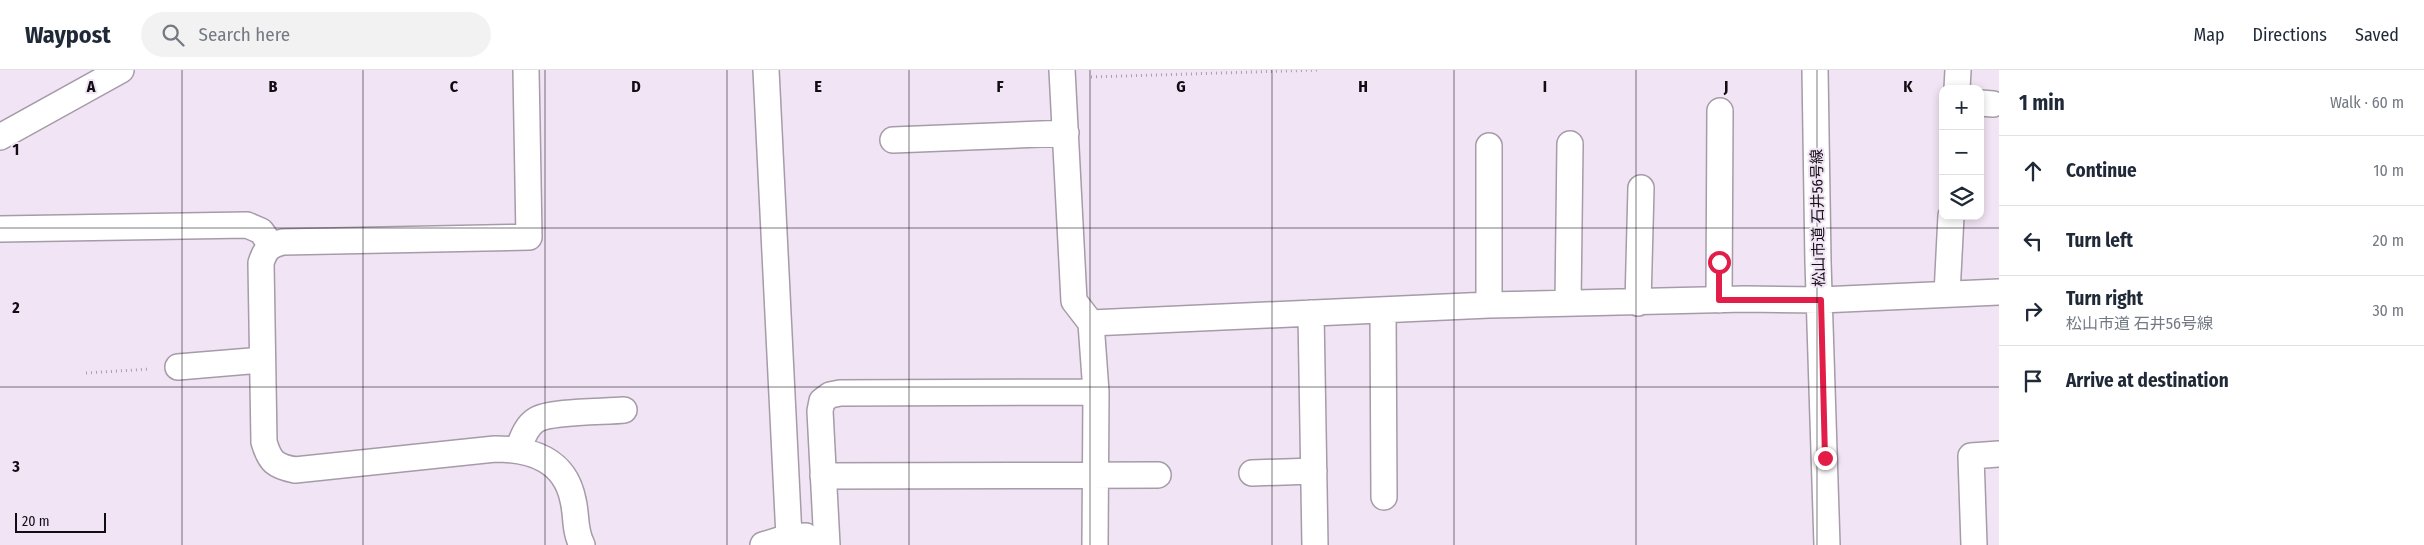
<!DOCTYPE html>
<html lang="en">
<head>
<meta charset="utf-8">
<style>
  body { margin:0; font-family:"Fira Sans Condensed","Noto Sans JP",sans-serif; background:#f2f2f3; color:#1f2937 }
  .controls { position:absolute; right:15px; top:15px; display:grid; overflow:hidden; border-radius:10px; box-shadow:0 2px 8px #0003 }
  .controls button { width:45px; height:45px; display:grid; place-items:center; padding:0; border:0; border-bottom:1px solid #e0e1e3; background:#fff; color:#1f2937; font:25px sans-serif }
  .scale { position:absolute; left:15px; bottom:12px; width:91px; box-sizing:border-box; padding-left:5px; border:2px solid #110d13; border-top:0; font-size:14px; line-height:18px; white-space:nowrap; color:#110d13; -webkit-text-stroke:4px #f1e4f4; paint-order:stroke }
  .stop { position:absolute; width:15px; height:15px; margin:-11px; border:4px solid #e11d48; border-radius:50%; background:#fff }
  .stop.end { background:#e11d48; border-color:#fff; box-shadow:0 1px 5px #0008 }
  .list { margin:0; padding:0; list-style:none }
  h2 { display:flex; justify-content:space-between; align-items:center; height:65px; margin:0; padding:0 20px; font-size:21px }
  h2 small { font-size:16px; font-weight:400; color:#747a83 }
  .list li { display:grid; grid-template-columns:32px 1fr auto; gap:15px; align-items:center; box-sizing:border-box; height:70px; padding:0 20px; border-top:1px solid #e0e1e3 }
  .list b { display:block; font-size:19px; white-space:nowrap }
  .list p { margin:0; font-size:16px; white-space:nowrap; color:#747a83 }
  .list em { font-size:16px; font-style:normal; color:#747a83 }
  .icon { flex:none; width:28px; height:28px; fill:none; stroke:currentColor; stroke-width:2; stroke-linecap:round; stroke-linejoin:round }
  .map { position:relative; flex:none; width:1999px; height:475px; overflow:hidden }
  header { display:flex; align-items:center; gap:30px; box-sizing:border-box; height:70px; padding:0 25px; background:#fff; border-bottom:1px solid #e0e1e3 }
  header strong { font-size:24px }
  nav { display:flex; gap:28px; margin-inline-start:auto; font-size:18px }
  .search { width:350px; height:45px; background:#f2f2f3; display:flex; align-items:center; gap:12px; box-sizing:border-box; padding:0 18px; border-radius:28px; color:#747a83; font-size:19px }
  main { display:flex }
  aside { flex:1; background:#fff }
  .map>svg:first-child { display:block }
  .lines { fill:none; stroke-linecap:round; stroke-linejoin:round }
  .minor-casing { stroke:#a69ba9; stroke-width:28 }
  .path { stroke:#a99fac; stroke-width:3; stroke-dasharray:1 4; stroke-linecap:butt }
  .minor { stroke:#fff; stroke-width:25 }
  .route { stroke:#e11d48; stroke-width:6 }
  .grid { fill:none; stroke:#110d13; stroke-width:1; stroke-opacity:0.55 }
  .labels { text-anchor:middle; stroke-width:4; stroke-linejoin:round; paint-order:stroke }
  .street-label { font-size:15px; fill:#110d13; stroke:#f1e4f4 }
  .grid-label { font-size:16px; text-anchor:middle; font-weight:bold; fill:#110d13; stroke:#f1e4f4; stroke-width:4; stroke-linejoin:round; paint-order:stroke }
</style>
</head>
<body>
<header>
<strong>Waypost</strong>
<div class="search"><svg class="icon" aria-label="search" viewBox="0 0 24 24"><circle cx="10" cy="10" r="6"/><path d="M15 15l6 6"/></svg>Search here</div>
<nav><a>Map</a><a>Directions</a><a>Saved</a></nav>
</header>
<main>
<div class="map">
<svg width="1999" height="475" viewBox="0 0 1999 475">
  <rect width="100%" height="100%" fill="#f1e4f4"/>
  <g class="lines">
    <defs>
      <path id="minor" d="M526,0L529,167L283,172C269,175 265,180 261,193L264,372C270,392 275,396 295,400L495,379C532,379 565,390 573,430C577,446 574,460 582,475
        M766,0L789,467
        M1062,0L1074,231L1091,253L1096,322L1095,475
        M1815,0L1818,192L1827,475
        M1957,19L1958,0
        M1980,33L1993,34
        M0,67L121,0
        M893,70L1066,63
        M1489,76V235
        M0,159L247,155L261,161L271,175
        M1947,224L1951,146
        M1719,230L1720,41
        M1568,233L1570,74
        M1638,233L1641,118
        M1383,240L1384,427
        M1311,243L1315,475
        M1091,253L1489,235L1745,229L1821,230L1999,222
        M178,297L262,290
        M518,379C522,369 526,356 536,350C550,341 605,342 624,340
        M1252,403L1314,401
        M823,406L1158,405
        M763,475L789,467L806,466
        M827,475L820,341L822,331L830,325L840,323L1096,322
        M1974,475L1971,386L1999,384"/>
    </defs>
    <use href="#minor" class="minor-casing"/>
    <path class="path" d="M1091,7L1318,0
      M86,303L150,299"/>
    <use href="#minor" class="minor"/>
  </g>
  <g class="lines">
    <path class="route" d="M1719,192V230H1821L1825,388"/>
  </g>
  <path class="grid" d="M182,0V475M363,0V475M545,0V475M727,0V475M909,0V475M1090,0V475M1272,0V475M1454,0V475M1636,0V475M1817,0V475M0,158H1999M0,317H1999"/>
  <g class="labels">
    <g class="street-label">
      <text transform="translate(1818 148) rotate(-91)" y="5">松山市道 石井56号線</text>
    </g>
  </g>
  <g class="grid-label">
    <text x="91" y="22">A</text>
    <text x="273" y="22">B</text>
    <text x="454" y="22">C</text>
    <text x="636" y="22">D</text>
    <text x="818" y="22">E</text>
    <text x="1000" y="22">F</text>
    <text x="1181" y="22">G</text>
    <text x="1363" y="22">H</text>
    <text x="1545" y="22">I</text>
    <text x="1726" y="22">J</text>
    <text x="1908" y="22">K</text>
    <text x="16" y="85">1</text>
    <text x="16" y="243">2</text>
    <text x="16" y="402">3</text>
  </g>
</svg>
<div class="controls">
<button>+</button>
<button>−</button>
<button><svg class="icon" aria-label="layers" viewBox="0 0 24 24"><path d="M12 4l9 5-9 5-9-5zM3 14l9 5 9-5"/></svg></button>
</div>
<div class="scale">20 m</div>
<div class="stop" style="left:1719px;top:192px"></div>
<div class="stop end" style="left:1825px;top:388px"></div>
</div>
<aside>
<h2>1 min<small>Walk · 60 m</small></h2>
<ul class="list">
<li><svg class="icon" aria-label="ahead" viewBox="0 0 24 24"><path d="M12 20V5M6 11l6-6 6 6"/></svg><div><b>Continue</b></div><em>10 m</em></li>
<li><svg class="icon" aria-label="left" viewBox="0 0 24 24"><path d="M17 20v-9H6M10 6l-5 5 5 5"/></svg><div><b>Turn left</b></div><em>20 m</em></li>
<li><svg class="icon" aria-label="right" viewBox="0 0 24 24"><path d="M7 20v-9h11M14 6l5 5-5 5"/></svg><div><b>Turn right</b><p>松山市道 石井56号線</p></div><em>30 m</em></li>
<li><svg class="icon" aria-label="arrive" viewBox="0 0 24 24"><path d="M6 21V4h12l-3 4 3 4H6"/></svg><div><b>Arrive at destination</b></div></li>
</ul>
</aside>
</main>
</body>
</html>
